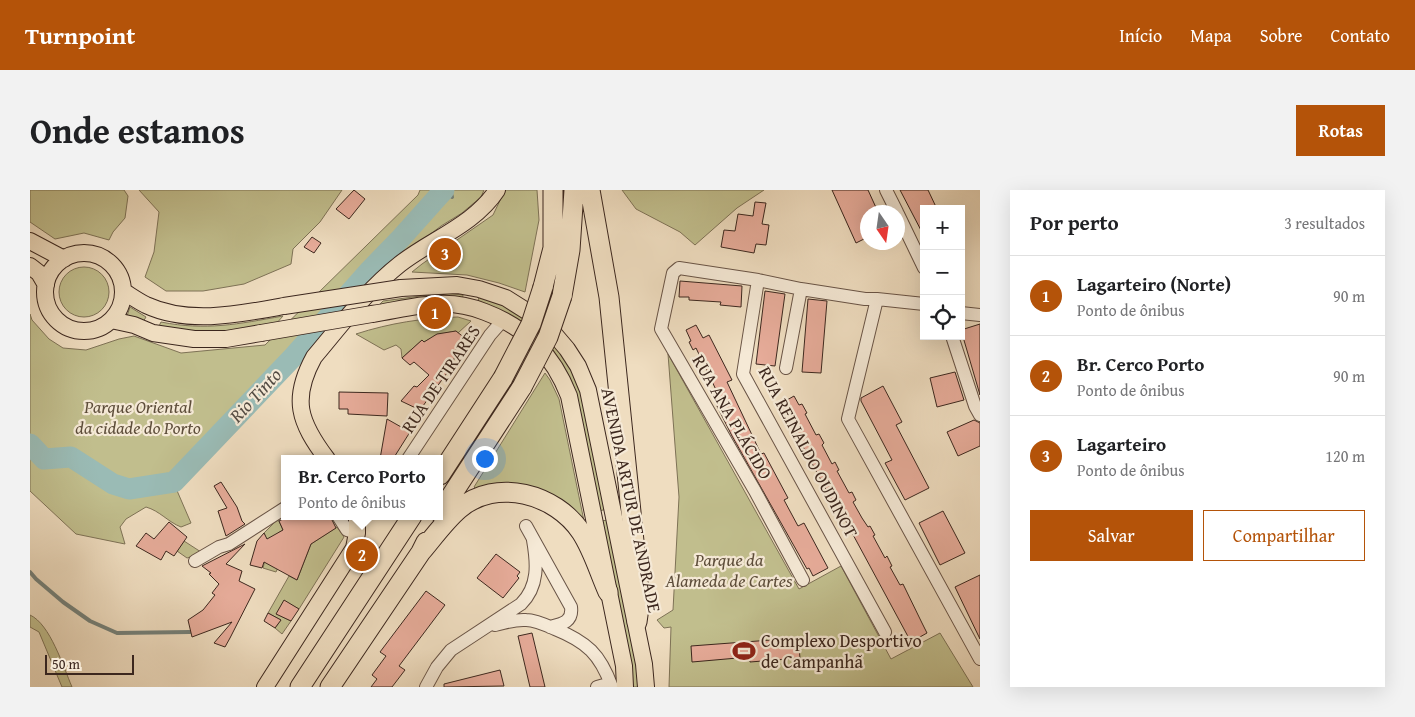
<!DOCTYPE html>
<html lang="pt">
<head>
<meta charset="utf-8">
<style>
  body { margin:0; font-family:"Gentium Book Plus",serif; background:#f2f2f2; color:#202124 }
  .controls { position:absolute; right:15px; top:15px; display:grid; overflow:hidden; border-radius:0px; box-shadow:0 5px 20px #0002 }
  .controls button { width:45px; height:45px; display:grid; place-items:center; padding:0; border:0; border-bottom:1px solid #e0e0e0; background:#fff; color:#202124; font:25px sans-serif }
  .compass { position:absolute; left:830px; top:15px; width:45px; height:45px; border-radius:50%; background:#fff; box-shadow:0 5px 20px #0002; rotate:167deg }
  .scale { position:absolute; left:15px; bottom:12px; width:89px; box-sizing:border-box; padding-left:5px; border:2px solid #3c271e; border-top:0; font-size:14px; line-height:18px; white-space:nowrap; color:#3c271e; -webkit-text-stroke:4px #f5e9d6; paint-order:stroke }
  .you { position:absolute; left:454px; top:268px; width:18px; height:18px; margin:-12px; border:4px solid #fff; border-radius:50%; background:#1a73e8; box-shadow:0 0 0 8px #1a73e833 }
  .badge { display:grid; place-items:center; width:32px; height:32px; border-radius:50%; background:#b45309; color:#fff; font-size:16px; font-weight:700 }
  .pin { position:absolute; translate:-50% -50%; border:2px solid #fff; box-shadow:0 1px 5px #0006 }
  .popup { position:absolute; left:251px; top:265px; width:162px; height:65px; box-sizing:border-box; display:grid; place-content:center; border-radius:0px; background:#fff; filter:drop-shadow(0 1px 4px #0005); font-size:16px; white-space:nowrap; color:#757577 }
  .popup b { font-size:19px; color:#202124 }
  .popup::after { content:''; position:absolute; left:50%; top:100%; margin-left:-10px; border:10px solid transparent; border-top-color:#fff }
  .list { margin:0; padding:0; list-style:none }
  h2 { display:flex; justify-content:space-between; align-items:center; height:65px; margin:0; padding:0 20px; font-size:21px }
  h2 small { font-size:16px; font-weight:400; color:#757577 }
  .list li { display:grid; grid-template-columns:32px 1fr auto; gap:15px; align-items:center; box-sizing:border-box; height:80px; padding:0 20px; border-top:1px solid #e0e0e0 }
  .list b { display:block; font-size:19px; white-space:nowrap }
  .list p { margin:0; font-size:16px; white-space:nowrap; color:#757577 }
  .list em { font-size:16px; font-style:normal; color:#757577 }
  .actions { display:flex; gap:10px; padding:15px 20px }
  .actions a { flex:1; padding:11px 0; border:1px solid #b45309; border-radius:0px; text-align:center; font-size:18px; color:#b45309 }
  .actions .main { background:#b45309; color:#fff }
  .icon { flex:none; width:28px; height:28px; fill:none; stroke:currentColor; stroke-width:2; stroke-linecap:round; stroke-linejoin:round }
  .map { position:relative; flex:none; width:950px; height:497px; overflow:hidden; border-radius:0px }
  header { display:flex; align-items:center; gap:30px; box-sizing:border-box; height:70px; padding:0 25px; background:#b45309; color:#fff }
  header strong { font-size:24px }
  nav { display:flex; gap:28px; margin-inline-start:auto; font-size:18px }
  .intro { display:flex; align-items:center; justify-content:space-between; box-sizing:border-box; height:120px; padding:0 30px }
  h1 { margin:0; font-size:35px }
  .button { padding:12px 22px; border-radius:0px; background:#b45309; color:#fff; font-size:18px; font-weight:700 }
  main { display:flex; gap:30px; padding:0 30px }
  aside { flex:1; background:#fff; border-radius:0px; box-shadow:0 5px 20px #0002 }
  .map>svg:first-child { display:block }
  .green { fill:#c1be8d; stroke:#7e7256 }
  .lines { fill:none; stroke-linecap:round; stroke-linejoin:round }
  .stream { stroke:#748079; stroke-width:4 }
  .river { stroke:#9abbb5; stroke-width:21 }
  .building { fill:#e7ac9a; stroke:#3c271e }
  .minor-casing { stroke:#695446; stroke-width:14 }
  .major-casing { stroke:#3c271e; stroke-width:18 }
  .highway-casing { stroke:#3c271e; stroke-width:21 }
  .minor { stroke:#f5e9d6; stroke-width:12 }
  .major { stroke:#efddc0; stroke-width:16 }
  .highway { stroke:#efddc0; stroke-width:19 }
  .major-bridge-casing { stroke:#3c271e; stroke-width:18; stroke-linecap:butt }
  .highway-bridge-casing { stroke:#3c271e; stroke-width:21; stroke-linecap:butt }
  .major-bridge { stroke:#efddc0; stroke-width:16 }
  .highway-bridge { stroke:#efddc0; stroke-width:19 }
  .labels { text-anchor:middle; stroke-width:4.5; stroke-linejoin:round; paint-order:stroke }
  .street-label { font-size:18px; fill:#3c271e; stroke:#f5e9d6 }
  .park-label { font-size:18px; font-style:italic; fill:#5d4d3a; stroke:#f5e9d6 }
  .poi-label { font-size:18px; fill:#3c271e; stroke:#f5e9d6; text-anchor:start }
  .water-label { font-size:19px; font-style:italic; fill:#544c44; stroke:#f5e9d6 }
</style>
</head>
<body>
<header>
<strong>Turnpoint</strong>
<nav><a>Início</a><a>Mapa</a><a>Sobre</a><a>Contato</a></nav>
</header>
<div class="intro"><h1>Onde estamos</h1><a class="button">Rotas</a></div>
<main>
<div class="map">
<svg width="950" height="497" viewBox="0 0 950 497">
  <rect width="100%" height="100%" fill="#efddc0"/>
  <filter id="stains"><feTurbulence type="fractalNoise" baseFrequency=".004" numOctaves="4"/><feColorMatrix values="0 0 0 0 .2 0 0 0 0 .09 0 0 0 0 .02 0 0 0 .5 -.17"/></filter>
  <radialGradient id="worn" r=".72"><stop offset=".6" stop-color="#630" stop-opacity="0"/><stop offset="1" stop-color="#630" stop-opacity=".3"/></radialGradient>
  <path class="green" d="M0,0H94L98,6L95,28L83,42L79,50L54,43L25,49L0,32Z
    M109,0H312L290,32L263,59L261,74L214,94L173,101H136L115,87L124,62L129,22Z
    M390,0H454L451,7L432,23L411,36L381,59L274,159L145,296L161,333L151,337C138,332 130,321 116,317L96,329L90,337L95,354L46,344L0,301V124L2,130L19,149L33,158L56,160L89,149L104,146L151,163L235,155L388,5Z
    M475,0H507L509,30L495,102L469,93L437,85L382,82L392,74L463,25Z
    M592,0H734L707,18L665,55L650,42L606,19Z
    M29 102a25 25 0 1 1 50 0a25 25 0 1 1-50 0Z
    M413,103L433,105L432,112L344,120L353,111Z
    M449,107C459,110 470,113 478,118C511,136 537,164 550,199L577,319L569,321L532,178L447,115Z
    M100,117L116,127L113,132L96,129Z
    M253,126L245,135L189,144L128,138L131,132C176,141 208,134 253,126Z
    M428,127L441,131L428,143L426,141C413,143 405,146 394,152L392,150L372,168L371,159L366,155L354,160L326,144C360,133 393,128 428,127Z
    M638,164L769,399L811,376L861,469L910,443L943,497H639L641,437L634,438L627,430L643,420L649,307Z
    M515,183L520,190L529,209L554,331C517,300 497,284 447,300L444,297Z
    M248,329L253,340L248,343L256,360L246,382L233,378L239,355L234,343Z
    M578,330L602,440L609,497H603L571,331Z
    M307,337L314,347L269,419L254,411L247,424L261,431L252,444L245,438L251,430L238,423L259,386L267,390L281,354Z
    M154,351L171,362V364L157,368L147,361Z
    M0,425C20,434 33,476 42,497H32L9,442L0,437Z"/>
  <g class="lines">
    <path class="stream" d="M420,0L422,7
      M0,382L6,389L33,412L60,431L87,443L160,442"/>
    <path class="river" d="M0,254L14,269L41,267L83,294L99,299L144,292L264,166L340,80L371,48L414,0"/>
  </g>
  <path class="building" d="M324,0L335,9L319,29L306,19Z
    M802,0H838L848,22H838V47L826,53Z
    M870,0H898L907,19H894V46Z
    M725,12L736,13L732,34L739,35L736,55L726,54L724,63L691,57L694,40L705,41L708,24L723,26Z
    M282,47L291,53L284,63L274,57Z
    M650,91L712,96L711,117L690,115L691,112L659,110V107H649Z
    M735,101L755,104L745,176L726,174Z
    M778,109L797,111L791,183L772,182Z
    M950,134V205L931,140Z
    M666,135L673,148L679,145L702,190L697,192L731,264L734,263L758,308L754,310L768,336L774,333L798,378L783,386L779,378L777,379L702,246L682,206L688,204L666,158L663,160L659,152L661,151L656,140Z
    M426,141L436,149L426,156V162L422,176L390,220L371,211L384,196L387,197L399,185L384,172L380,175L372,168L392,150L394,152L407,144Z
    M925,182L934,210L907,217L900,188Z
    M853,196L872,232L866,235L899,298L875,310L855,273L862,270L831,211V208Z
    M309,202L358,203L357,226L318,224V219H309Z
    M764,206L769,215L772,214L777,223L775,224L786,245L789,244L794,253L792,255L802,274L805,272L809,280L807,281L819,303L822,302L826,310L823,312L832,328L838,337L840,336L845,345L843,346L855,368L857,366L862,376L860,377L870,395L873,394L892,433L897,443L881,452L814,328L812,329L750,214Z
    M357,229L380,242L363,269H350Z
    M944,230L950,233V256L928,266L917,242Z
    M191,292L207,317L212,331L215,334L196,346L188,321L197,318L184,296Z
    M913,321L935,363L910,375L889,333Z
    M263,326H300L306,338L281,354L267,390L234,372L232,378L220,375L227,351L234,343L237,349L253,340L249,331L255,328Z
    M139,332L157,347L144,366L136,361L131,370L106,356L116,343L124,349Z
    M215,354L196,374L212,381L209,391L225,399L200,448L195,457L184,453L202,432L162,447L158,430L173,420L185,405L182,403L189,394L179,384L181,383L172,376Z
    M466,364L490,382L487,386L489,388L473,408L447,388Z
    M950,385V449L925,397Z
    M396,401L415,415L369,476L375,480L362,497H341L347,489L342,485L356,466L350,462Z
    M254,410L269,419L261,431L246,424Z
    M238,423L251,430L245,438L234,431Z
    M502,443L515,497H500L488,446Z
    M768,448L770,468L720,472L719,467L662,472L661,456Z
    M470,480L474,496L414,497V494Z"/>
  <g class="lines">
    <defs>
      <path id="minor" d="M856,0L867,22
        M868,24L894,78
        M728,90L713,184L855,442
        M847,109L818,229L950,469
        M931,123L950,125
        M922,146L945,216L950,225
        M756,178L771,99
        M378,269L460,145L474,129
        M308,326L317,340L327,343
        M496,336L541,417C543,432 532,434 520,437
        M165,371L189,357L199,354L255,318
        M773,390L725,301L631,139L643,83L649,78L728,90L771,99L835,109H847L894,114
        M465,435C475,433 485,429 496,430C505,430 516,435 525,439C557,452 570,464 582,497
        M396,497L407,477L421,460L491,414C509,396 507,373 503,350
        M567,497L574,495L581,497"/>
      <path id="major" d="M0,51L34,69
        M15 102a39 39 0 1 1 78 0a39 39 0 1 1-78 0Z
        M0,76L9,83L16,95
        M371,98L427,95L449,99L476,108L514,132L537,159L548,176L558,200L614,474L616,497
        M93,101C101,106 108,111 116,115C159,135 210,124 254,116
        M342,124C363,121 385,115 407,114C423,113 440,116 455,122C497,138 523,165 539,206L594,476L595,497
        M81,130L104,135L123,143L164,149H196L231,143
        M297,269C269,232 261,209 284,167C311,135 337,100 370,74C402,49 444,35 467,0
        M235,497L324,358L327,343V326"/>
      <path id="highway" d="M560,0L579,107L610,410L607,432
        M513,97L523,58V0
        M532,106L540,60L544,0
        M410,285L473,188
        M410,323L492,197
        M391,362C403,348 415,331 429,319C466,287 526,304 551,342C563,360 569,382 578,402
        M270,497L382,326
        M300,497L391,362L396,352"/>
    </defs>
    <use href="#minor" class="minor-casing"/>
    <use href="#major" class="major-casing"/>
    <use href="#highway" class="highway-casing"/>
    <use href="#minor" class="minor"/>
    <use href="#major" class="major"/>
    <use href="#highway" class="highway"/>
    <defs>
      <path id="major-bridge" d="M254,116L371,98
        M231,143L342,124"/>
      <path id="highway-bridge" d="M473,188L501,134L513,97
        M492,197L518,147L532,106"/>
    </defs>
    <use href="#major-bridge" class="major-bridge-casing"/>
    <use href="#highway-bridge" class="highway-bridge-casing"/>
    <use href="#major-bridge" class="major-bridge"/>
    <use href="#highway-bridge" class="highway-bridge"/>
  </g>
  <defs>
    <symbol id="stadium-bare" viewBox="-9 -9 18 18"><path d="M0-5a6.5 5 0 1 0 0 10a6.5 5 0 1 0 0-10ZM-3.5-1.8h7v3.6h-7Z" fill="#8f2418" stroke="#f5e9d6" stroke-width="2.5" paint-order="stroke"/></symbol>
  </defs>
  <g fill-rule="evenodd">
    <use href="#stadium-bare" x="698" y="445" width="32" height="32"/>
  </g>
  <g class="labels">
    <g class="street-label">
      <text transform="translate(411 189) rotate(-56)" y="6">RUA DE TIRARES</text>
      <text transform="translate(702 227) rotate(60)" y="6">RUA ANA PLÁCIDO</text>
      <text transform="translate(778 262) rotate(62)" y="6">RUA REINALDO OUDINOT</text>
      <text transform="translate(601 310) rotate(78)" y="6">AVENIDA ARTUR DE ANDRADE</text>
    </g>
    <g class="park-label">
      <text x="108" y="223">Parque Oriental<tspan x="108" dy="21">da cidade do Porto</tspan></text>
      <text x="699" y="376">Parque da<tspan x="699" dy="21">Alameda de Cartes</tspan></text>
    </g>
    <g class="poi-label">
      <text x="731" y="457">Complexo Desportivo<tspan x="731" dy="21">de Campanhã</tspan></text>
    </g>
    <g class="water-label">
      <text transform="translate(225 205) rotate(-47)" y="7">Rio Tinto</text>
    </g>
  </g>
  <rect width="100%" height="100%" filter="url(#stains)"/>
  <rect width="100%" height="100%" fill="url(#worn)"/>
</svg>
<div class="controls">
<button>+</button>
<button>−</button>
<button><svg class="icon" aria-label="locate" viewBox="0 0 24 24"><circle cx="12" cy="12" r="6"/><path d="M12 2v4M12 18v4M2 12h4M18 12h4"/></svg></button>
</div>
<svg class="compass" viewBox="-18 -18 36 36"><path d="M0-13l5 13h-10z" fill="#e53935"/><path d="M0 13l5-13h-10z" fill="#757577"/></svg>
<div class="scale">50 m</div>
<div class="you"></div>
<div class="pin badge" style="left:405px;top:123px">1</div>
<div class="pin badge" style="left:332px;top:365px">2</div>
<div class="popup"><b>Br. Cerco Porto</b>Ponto de ônibus</div>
<div class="pin badge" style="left:415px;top:64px">3</div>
</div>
<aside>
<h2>Por perto<small>3 resultados</small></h2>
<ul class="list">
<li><span class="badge">1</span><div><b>Lagarteiro (Norte)</b><p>Ponto de ônibus</p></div><em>90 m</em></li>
<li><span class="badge">2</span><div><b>Br. Cerco Porto</b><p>Ponto de ônibus</p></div><em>90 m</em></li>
<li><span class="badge">3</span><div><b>Lagarteiro</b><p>Ponto de ônibus</p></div><em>120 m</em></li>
</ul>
<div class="actions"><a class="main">Salvar</a><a>Compartilhar</a></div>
</aside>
</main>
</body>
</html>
